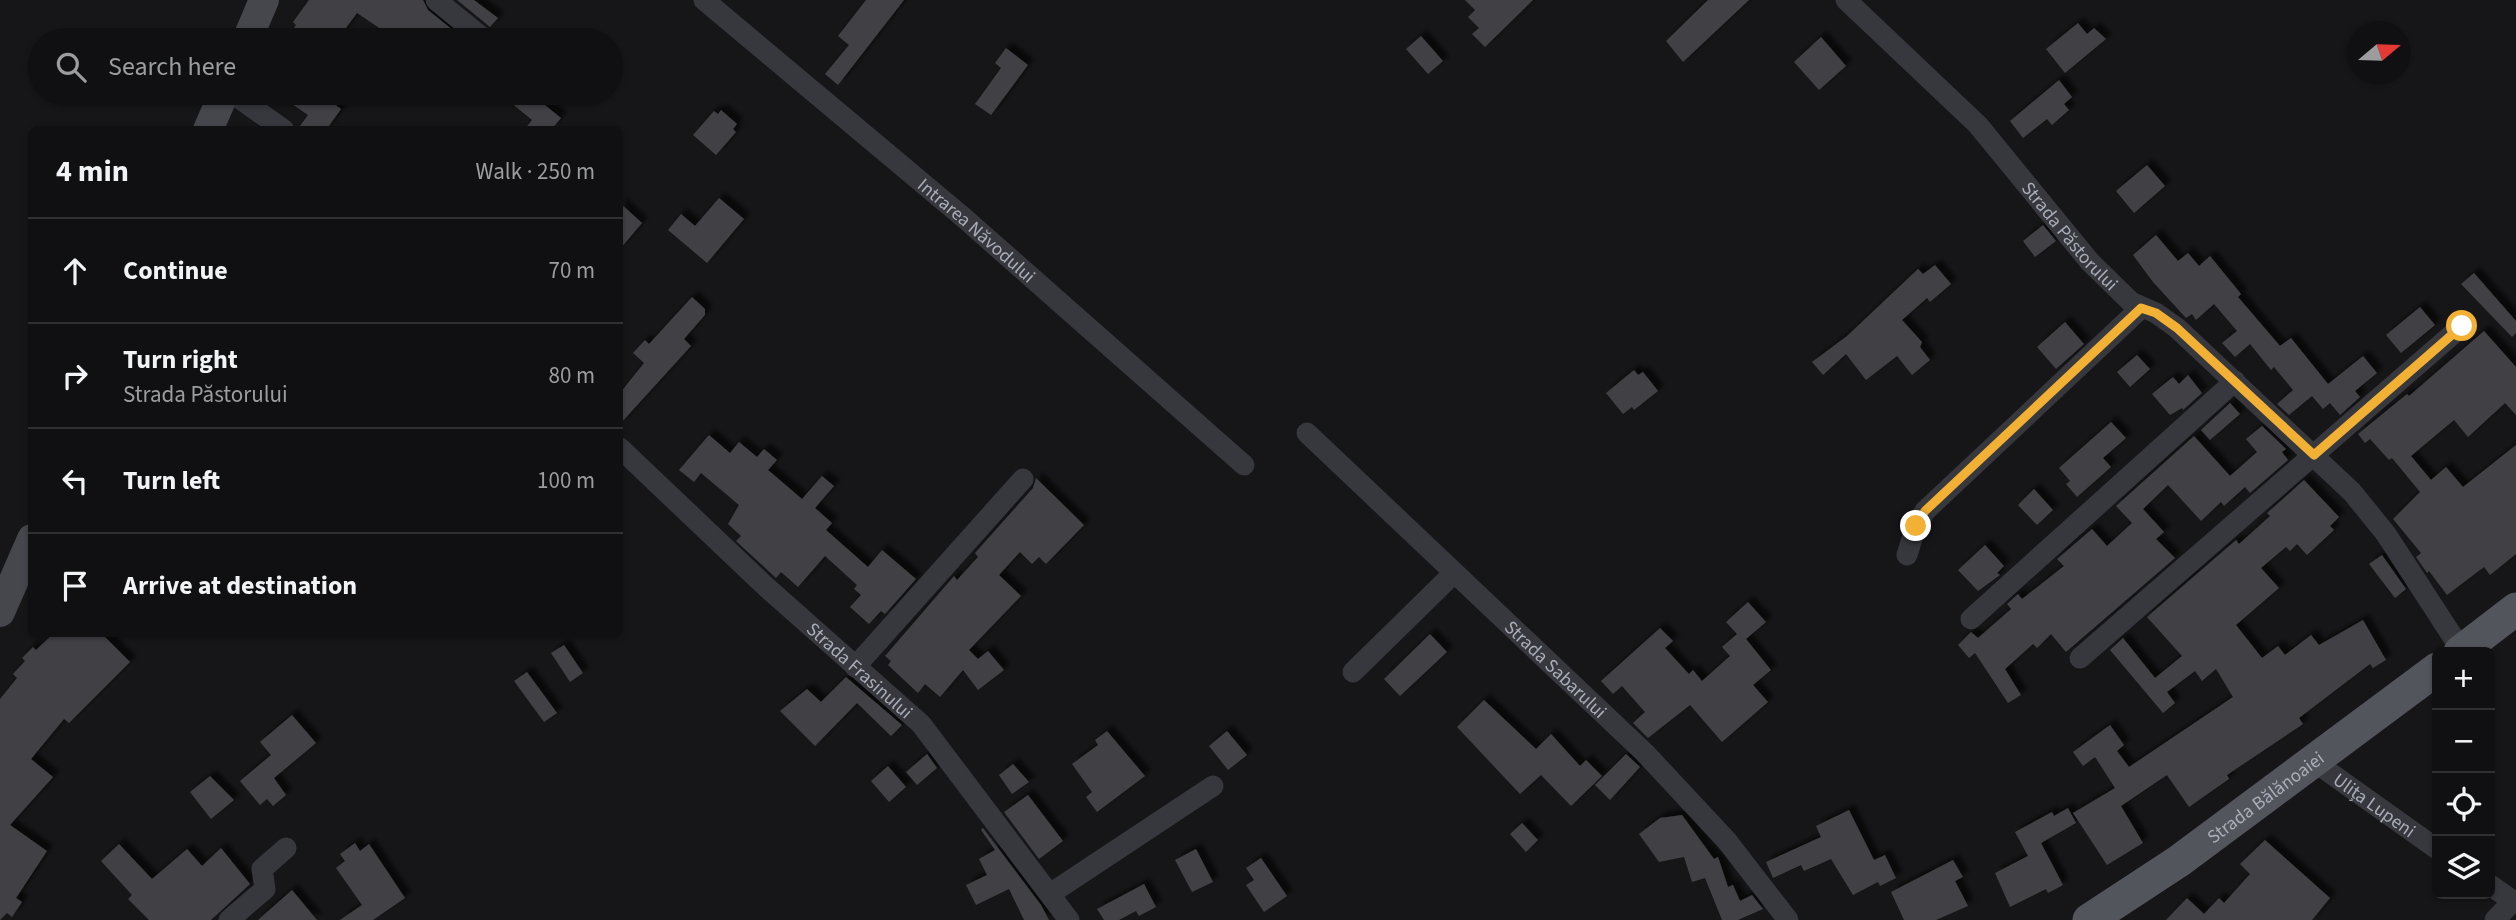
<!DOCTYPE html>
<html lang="en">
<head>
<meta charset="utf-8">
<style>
  body { margin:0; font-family:"Source Sans 3",sans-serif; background:#1e1e20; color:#f1f3f6 }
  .controls { position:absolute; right:21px; bottom:21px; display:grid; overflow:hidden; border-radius:10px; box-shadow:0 2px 5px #0004 }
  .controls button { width:63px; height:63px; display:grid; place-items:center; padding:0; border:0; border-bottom:2px solid #303032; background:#101012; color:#f1f3f6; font:35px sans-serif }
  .compass { position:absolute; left:2348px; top:21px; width:63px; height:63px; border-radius:50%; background:#101012; box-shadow:0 2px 5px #0004; rotate:71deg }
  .stop { position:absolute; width:21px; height:21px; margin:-16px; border:5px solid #f2b134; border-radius:50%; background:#fff }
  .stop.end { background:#f2b134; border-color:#fff; box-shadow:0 2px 7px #0008 }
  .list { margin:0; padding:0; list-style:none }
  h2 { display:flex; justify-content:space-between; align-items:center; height:91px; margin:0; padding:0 28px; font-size:30px }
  h2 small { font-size:23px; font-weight:400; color:#9c9d9f }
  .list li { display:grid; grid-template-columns:46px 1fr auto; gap:21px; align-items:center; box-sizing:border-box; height:105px; padding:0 28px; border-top:2px solid #303032 }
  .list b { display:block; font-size:26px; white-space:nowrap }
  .list p { margin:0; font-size:23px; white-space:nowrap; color:#9c9d9f }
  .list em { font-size:23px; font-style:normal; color:#9c9d9f }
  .icon { flex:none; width:38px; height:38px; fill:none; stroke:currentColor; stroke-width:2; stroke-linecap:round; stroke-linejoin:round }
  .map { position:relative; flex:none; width:2516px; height:920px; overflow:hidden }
  .search { position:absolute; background:#101012; box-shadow:0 2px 5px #0004; left:28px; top:28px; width:595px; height:77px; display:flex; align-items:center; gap:18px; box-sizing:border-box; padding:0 24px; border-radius:38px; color:#9c9d9f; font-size:26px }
  .panel { position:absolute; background:#101012; box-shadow:0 2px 5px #0004; left:28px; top:126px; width:595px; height:511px; border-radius:10px }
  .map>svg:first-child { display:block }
  .building { fill:#404145; filter:url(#shadow) }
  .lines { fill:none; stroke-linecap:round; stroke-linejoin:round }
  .street { stroke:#37383d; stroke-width:21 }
  .secondary { stroke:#45474d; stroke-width:30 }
  .primary { stroke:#53555c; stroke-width:33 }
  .route { stroke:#f2b134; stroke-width:9 }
  .labels { text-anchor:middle; stroke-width:5; stroke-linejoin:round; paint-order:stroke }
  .street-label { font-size:19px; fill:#a8adb8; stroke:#111113 }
</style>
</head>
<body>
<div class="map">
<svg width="2516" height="920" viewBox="0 0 2516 920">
  <defs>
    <filter id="shadow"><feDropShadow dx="6" dy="-6" stdDeviation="2" flood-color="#0009"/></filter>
  </defs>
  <rect width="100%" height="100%" fill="#161618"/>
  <path class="building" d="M309,0H423L428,10L465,40H397L357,13L337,40H285L296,25L293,22Z
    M457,0H474L498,18L490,27Z
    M866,0H904L838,85L825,74L849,45L838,36Z
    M1465,0H1533L1485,47L1472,34L1479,28L1468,17L1475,10Z
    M1708,0H1749L1683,62L1666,41Z
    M2078,23L2087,34L2094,28L2106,39L2065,73L2046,49Z
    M1421,36L1443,61L1428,74L1406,49Z
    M1821,37L1846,66L1819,90L1794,62Z
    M1006,48L1028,65L991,115L975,104L1001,68L995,63Z
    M2059,80L2072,97L2064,104L2069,110L2052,125L2047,119L2023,138L2010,121Z
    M276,93H319L341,109L326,130H297L308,115Z
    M499,93H530L561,118L551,130H524L532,120Z
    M721,110L737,124L733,129L736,132L716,155L693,135L714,111L718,114Z
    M2147,165L2165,186L2134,213L2116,191Z
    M719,198L744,219L707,263L668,230L681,214L695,226Z
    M620,203L642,223L620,249Z
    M2043,225L2056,241L2035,257L2023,241Z
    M2156,235L2178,261L2188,253L2199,266L2210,256L2241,294L2238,297L2280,346L2291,338L2328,384L2363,356L2377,373L2355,391L2360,397L2340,415L2330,403L2323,409L2312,396L2289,415L2277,404L2293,390L2274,367L2271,370L2250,344L2235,357L2222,343L2237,331L2214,304L2196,320L2192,314L2186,318L2153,282L2133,255Z
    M1935,265L1951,284L1930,302L1927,298L1902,320L1922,342L1920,347L1930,360L1912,375L1897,356L1866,380L1846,354L1823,375L1812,362L1847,336L1918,269L1923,274Z
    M2474,273L2516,321V333L2512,337L2461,284Z
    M692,297L705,309V315L684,339L691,346L620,424V393L644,363L633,353L645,340L649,344Z
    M2420,307L2435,325L2401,353L2386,335Z
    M2065,322L2084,344L2056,369L2037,347Z
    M2484,331L2516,367V415L2505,403L2468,437L2454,420L2411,456L2431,480L2446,467L2463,487L2516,445V554L2490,575L2484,567L2447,595L2429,571L2427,573L2416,557L2421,553L2393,519L2420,492L2392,458L2389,460L2370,439L2365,443L2358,434L2407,394L2409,396Z
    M2137,355L2150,369L2130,387L2117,372Z
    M1634,370L1638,375L1643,372L1658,391L1634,410L1632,407L1623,414L1606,393Z
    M2188,375L2202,393L2183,410L2182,408L2170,415L2152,394L2173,377L2179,384Z
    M2230,403L2240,414L2210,440L2201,430Z
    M2111,422L2126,438L2103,458L2111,467L2077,497L2066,484L2070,481L2059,468Z
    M2262,426L2286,449L2282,452L2288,460L2250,493L2245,487L2224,506L2221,502L2201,521L2168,485L2143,509L2164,532L2156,539L2175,558L2066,652L2051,634L2037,648L2033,644L2005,669L2021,695L2008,703L1975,653L1969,658L1958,645L1971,632L1978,638L2011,609L2007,604L2018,594L2022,599L2064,566L2057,559L2092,529L2107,546L2132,523L2116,506L2194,436L2230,476L2257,452L2246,439Z
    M709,435L730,453L739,442L757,457L764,449L777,460L768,470L802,499L822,476L834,486L815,508L832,523L826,530L868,567L882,550L916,579L885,614L881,611L869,624L850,607L861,595L854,589L857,585L825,556L798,587L781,572L776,578L736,541L741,536L728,524L739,505L701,473L694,482L679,470Z
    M1036,478L1084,525L1046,564L1039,557L1032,564L1020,552L999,575L1021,596L969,650L978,659L988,651L1004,670L978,690L963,670L940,697L925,684L918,693L888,665L891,661L885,656L954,576L957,580L978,557L975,553L1033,488Z
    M2304,480L2339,517L2330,526L2334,530L2307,555L2297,544L2290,551L2286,547L2261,568L2279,588L2236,625L2262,658L2278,646L2285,655L2311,635L2319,645L2363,620L2386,660L2373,668L2370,664L2299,718L2303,724L2227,775L2229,779L2189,807L2167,775L2121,806L2143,843L2107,865L2073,813L2115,788L2095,757L2083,766L2073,752L2110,725L2124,745L2117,751L2129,767L2233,697L2216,669L2202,681L2195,671L2167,692L2175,703L2163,713L2110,650L2123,638L2155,678L2182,656L2147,617L2236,540L2239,544L2270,516L2267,513Z
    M2034,489L2053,510L2037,525L2018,505Z
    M1985,545L2004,566L1997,573L2000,575L1978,591L1958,570Z
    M2382,555L2406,589L2395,598L2369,564Z
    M1748,602L1766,622L1746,639L1771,670L1753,685L1768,702L1722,742L1690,705L1648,738L1633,723L1645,712L1622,686L1613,694L1601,681L1660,628L1673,641L1665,648L1689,674L1693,670L1702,681L1730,656L1722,647L1737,634L1726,622Z
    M53,634H102L130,662L69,723L64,719L31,759L53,777L10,825L47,851L16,898L22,902L12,917L7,913L0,920V699L17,678L13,674L25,661L22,658L33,647L36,650Z
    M1430,634L1447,652L1400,696L1384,679Z
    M564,645L583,673L570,682L551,653Z
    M527,672L557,713L544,722L514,681Z
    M846,677L902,725L891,736L857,703L815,746L780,711L807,689L821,702Z
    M1484,700L1536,749L1551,734L1580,766L1586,760L1602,776L1571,806L1541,775L1520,794L1457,727Z
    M292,715L316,743L274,778L286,795L273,806L267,799L260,805L240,781L271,755L260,742Z
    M1107,731L1145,776L1097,812L1086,797L1092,792L1072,764L1098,745L1095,740Z
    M1227,731L1247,755L1228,770L1209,746Z
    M927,754L937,768L917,785L906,772Z
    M1626,754L1640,767L1610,800L1595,785Z
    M1013,764L1029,782L1012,794L999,775Z
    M888,766L906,787L889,802L871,781Z
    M210,776L234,800L211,819L190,792Z
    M1028,795L1063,841L1039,859L1004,812Z
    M2068,808L2076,823L2041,843L2063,885L2048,893L2046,889L2010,907L1995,873L2028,856L2015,832L2052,812L2054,816Z
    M1849,810L1874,860L1885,855L1896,878L1880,886L1878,882L1853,895L1831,859L1804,871L1801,865L1773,878L1766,862L1821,837L1816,826Z
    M1682,815L1714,859L1718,857L1728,887L1733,885L1740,901L1752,895L1763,909L1738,920H1722L1705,878L1692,882L1684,857L1659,862L1639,834L1660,818Z
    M1522,823L1538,840L1526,852L1510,834Z
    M983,828L1041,905L1049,920H1024L1009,889L976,905L966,885L987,875L979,859L995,850L981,830Z
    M2265,840L2330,898L2312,920H2166L2187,898L2204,914L2219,898L2224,903L2250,874L2240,864Z
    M355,843L360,851L369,844L405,898L373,920H340L362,905L336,868L345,861L340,854Z
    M119,844L152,879L187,849L202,866L221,848L250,884L211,920H149L128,899L132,895L101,861Z
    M1196,849L1213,882L1192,892L1175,860Z
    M1261,858L1287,896L1264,912L1246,885L1254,880L1246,868Z
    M1953,860L1963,877L1955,881L1968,906L1936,920H1904L1891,892Z
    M1144,884L1156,907L1139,916L1136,911L1119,920H1104L1097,909Z
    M292,890L317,920H258Z"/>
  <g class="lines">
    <g class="street">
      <path d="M436,0L485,40"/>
      <path id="s1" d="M704,0L963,217L1244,465"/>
      <path id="s2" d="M1846,0L1978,125L2090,262L2131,302L2156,313L2177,328L2352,492L2386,534L2462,651"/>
      <path d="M232,93L284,130"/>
      <path id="s3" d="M1307,433L1645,753L1727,841L1788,920"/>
      <path id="s4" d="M620,448L763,584L921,724L1069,920"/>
      <path d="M1907,555L1916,526L1925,511L2141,308"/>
      <path d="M1971,619L2235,381"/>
      <path d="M2080,658L2462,326"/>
      <path d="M855,667L1023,479"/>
      <path d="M1353,672L1454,573"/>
      <path id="s5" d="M2312,760L2437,849"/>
      <path d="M2490,885L2516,903"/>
      <path d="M1050,894L1213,786"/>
      <path d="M229,920L265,889L262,869L286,848"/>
      <path d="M2495,920L2513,901"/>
    </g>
    <path class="secondary" d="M247,40L264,0
      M208,130L224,93
      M0,612L32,539"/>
    <g class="primary">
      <path d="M2460,652L2516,609"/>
      <path id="s6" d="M2089,920L2179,861L2437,669"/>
    </g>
  </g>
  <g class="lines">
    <path class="route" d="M1916,526L1925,511L2141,308L2156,313L2177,328L2314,455L2462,326"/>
  </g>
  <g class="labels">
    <g class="street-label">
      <text dy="7" stroke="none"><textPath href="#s1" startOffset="357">Intrarea Năvodului</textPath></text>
      <text dy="7" stroke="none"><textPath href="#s2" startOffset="326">Strada Păstorului</textPath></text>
      <text dy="7" stroke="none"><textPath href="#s3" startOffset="343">Strada Sabarului</textPath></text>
      <text dy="7" stroke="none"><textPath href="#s4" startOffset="327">Strada Frasinului</textPath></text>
      <text dy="7" stroke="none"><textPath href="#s6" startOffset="215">Strada Bălănoaiei</textPath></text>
      <text dy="7" stroke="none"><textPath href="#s5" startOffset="77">Ulița Lupeni</textPath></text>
    </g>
  </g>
</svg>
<div class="controls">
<button>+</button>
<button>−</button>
<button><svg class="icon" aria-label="locate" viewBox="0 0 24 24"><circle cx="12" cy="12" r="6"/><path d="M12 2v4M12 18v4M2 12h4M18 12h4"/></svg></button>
<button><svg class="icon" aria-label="layers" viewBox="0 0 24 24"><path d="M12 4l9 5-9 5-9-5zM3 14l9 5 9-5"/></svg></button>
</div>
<svg class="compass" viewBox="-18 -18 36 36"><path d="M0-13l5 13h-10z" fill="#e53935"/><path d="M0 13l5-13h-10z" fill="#9c9d9f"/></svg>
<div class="stop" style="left:2462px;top:326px"></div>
<div class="stop end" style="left:1916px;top:526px"></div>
<div class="search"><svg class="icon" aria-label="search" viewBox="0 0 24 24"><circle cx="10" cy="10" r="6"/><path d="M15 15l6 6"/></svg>Search here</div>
<section class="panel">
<h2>4 min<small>Walk · 250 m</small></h2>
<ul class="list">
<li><svg class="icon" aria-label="ahead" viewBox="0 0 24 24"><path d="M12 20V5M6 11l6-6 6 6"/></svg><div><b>Continue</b></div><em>70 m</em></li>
<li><svg class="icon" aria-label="right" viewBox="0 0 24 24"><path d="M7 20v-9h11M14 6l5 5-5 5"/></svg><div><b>Turn right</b><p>Strada Păstorului</p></div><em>80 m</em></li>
<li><svg class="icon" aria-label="left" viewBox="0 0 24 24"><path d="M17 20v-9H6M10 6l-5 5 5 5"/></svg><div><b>Turn left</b></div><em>100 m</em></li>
<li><svg class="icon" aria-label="arrive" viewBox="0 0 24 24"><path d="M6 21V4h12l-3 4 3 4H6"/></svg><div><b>Arrive at destination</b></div></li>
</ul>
</section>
</div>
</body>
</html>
